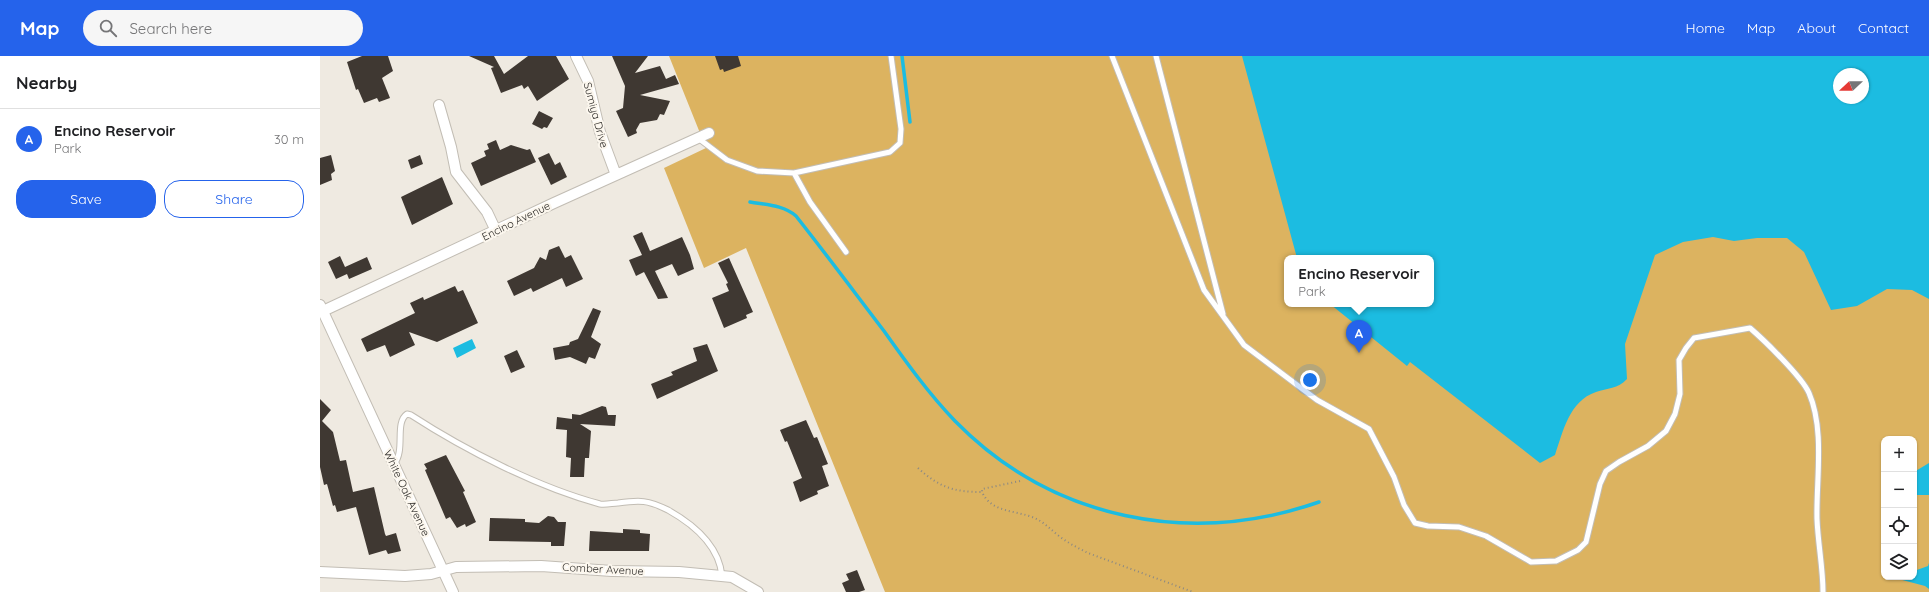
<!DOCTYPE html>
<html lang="en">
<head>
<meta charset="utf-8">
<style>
  body { margin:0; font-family:Quicksand,sans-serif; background:#f6f6f6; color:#202124 }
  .controls { position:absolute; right:12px; bottom:12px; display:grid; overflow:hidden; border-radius:8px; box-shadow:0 1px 3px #0004 }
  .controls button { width:36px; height:36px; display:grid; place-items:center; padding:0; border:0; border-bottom:1px solid #e0e0e0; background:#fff; color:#202124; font:20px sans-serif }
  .compass { position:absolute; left:1513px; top:12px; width:36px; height:36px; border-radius:50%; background:#fff; box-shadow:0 1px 3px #0004; rotate:248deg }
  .you { position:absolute; left:990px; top:324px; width:14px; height:14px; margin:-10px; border:3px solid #fff; border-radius:50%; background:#1a73e8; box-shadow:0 0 0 6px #1a73e833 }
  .badge { display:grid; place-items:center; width:26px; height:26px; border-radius:50%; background:#2563eb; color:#fff; font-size:13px; font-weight:700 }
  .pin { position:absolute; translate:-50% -33px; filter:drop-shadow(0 1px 2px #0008) }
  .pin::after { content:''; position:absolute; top:21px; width:14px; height:12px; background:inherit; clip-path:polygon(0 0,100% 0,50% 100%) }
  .popup { position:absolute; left:964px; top:199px; width:150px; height:52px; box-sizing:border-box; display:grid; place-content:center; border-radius:8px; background:#fff; filter:drop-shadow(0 1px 3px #0005); font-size:13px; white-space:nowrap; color:#757577 }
  .popup b { font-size:15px; color:#202124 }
  .popup::after { content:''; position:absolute; left:50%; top:100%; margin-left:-8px; border:8px solid transparent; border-top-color:#fff }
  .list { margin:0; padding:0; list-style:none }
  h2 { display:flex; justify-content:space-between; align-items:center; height:52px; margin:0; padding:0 16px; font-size:17px }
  h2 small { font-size:13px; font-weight:400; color:#757577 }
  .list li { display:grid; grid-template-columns:26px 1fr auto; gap:12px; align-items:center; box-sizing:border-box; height:60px; padding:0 16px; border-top:1px solid #e0e0e0 }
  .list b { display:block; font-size:15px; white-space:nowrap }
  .list p { margin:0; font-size:13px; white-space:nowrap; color:#757577 }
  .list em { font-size:13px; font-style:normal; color:#757577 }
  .actions { display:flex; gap:8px; padding:12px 16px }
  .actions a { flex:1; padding:9px 0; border:1px solid #2563eb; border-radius:16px; text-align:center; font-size:14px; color:#2563eb }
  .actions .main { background:#2563eb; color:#fff }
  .icon { flex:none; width:22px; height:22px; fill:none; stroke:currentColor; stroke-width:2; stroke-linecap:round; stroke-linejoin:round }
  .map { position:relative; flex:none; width:1609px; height:536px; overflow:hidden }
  header { display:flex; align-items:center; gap:24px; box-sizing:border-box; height:56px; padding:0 20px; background:#2563eb; color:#fff }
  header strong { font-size:19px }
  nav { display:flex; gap:22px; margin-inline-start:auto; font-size:14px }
  .search { width:280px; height:36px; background:#f6f6f6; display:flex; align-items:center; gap:10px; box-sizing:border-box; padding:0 14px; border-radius:22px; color:#757577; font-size:15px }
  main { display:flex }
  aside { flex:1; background:#fff }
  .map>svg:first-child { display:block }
  .green { fill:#dcb360; fill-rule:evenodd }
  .water { fill:#1cbce1; fill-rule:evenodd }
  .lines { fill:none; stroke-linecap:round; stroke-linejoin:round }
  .stream { stroke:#1cbce1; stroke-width:3.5 }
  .building { fill:#3f3832 }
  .service-casing { stroke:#c2bdb4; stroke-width:7 }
  .minor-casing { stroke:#c2bdb4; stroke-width:12 }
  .path { stroke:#8c8983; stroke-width:2; stroke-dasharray:1 3; stroke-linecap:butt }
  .service { stroke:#fff; stroke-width:5 }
  .minor { stroke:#fff; stroke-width:10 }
  .labels { text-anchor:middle; stroke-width:4; stroke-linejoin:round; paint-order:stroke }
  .street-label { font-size:11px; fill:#2c2a27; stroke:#fcf7ee }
</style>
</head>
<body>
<header>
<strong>Map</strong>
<div class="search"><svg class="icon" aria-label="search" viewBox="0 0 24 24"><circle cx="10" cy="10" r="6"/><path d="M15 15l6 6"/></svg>Search here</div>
<nav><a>Home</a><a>Map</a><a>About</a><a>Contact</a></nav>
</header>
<main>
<aside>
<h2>Nearby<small></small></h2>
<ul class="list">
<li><span class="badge">A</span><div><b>Encino Reservoir</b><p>Park</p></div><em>30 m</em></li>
</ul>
<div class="actions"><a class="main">Save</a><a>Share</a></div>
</aside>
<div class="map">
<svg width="1609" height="536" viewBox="0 0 1609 536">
  <rect width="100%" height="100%" fill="#efeae1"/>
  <path class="green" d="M349,0H1609V536H565L426,192L384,212L344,112L386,92ZM1519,18H1543V42H1519ZM967,202H1111V248H967ZM1564,383H1594V521H1564Z"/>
  <path class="water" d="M922,0H1609V243L1592,234L1567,233L1537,250L1511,254L1484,196L1467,182H1437L1414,185L1393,181L1363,186L1335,199L1305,288L1307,323C1298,333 1287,332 1276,336C1249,345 1243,376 1235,399L1220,407L1090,306L1087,310L1010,248H1111V202H977ZM1519,18H1543V42H1519Z
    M152,283L156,292L137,302L133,292Z
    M1609,407V439H1594V416Z
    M1609,507V533L1605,530L1571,521H1594V515L1608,510Z"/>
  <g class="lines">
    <path class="stream" d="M582,0L590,66
      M430,146C447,149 463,149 476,160C506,198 535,237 564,275C586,306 609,338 635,365C732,464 870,491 999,446"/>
  </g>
  <path class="building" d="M42,0H68L73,15L62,22L70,42L59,46L57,42L44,47L38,33L36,34L27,6Z
    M149,0H174L184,18L208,0H236L249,23L217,45L208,30L204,33L202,29L181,37L171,12L174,11Z
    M292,0H328L315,17L340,10L346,23L355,19L359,28L320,39L350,45L344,59L340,58L337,64L320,67L316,74L317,77L308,81L296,55L303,52L305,30Z
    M395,0H418L421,10L404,16L403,13L400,14Z
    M219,55L233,62L227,72L224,71L222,73L212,68Z
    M176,84L180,94L191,89L207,94L210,93L216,106L161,130L151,107L166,100L164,95L169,93L167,88Z
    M229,97L235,109L240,106L247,121L231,129L218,102Z
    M11,99L15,115L11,118L12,124L0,129V102Z
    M100,99L103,108L91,113L88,104Z
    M122,121L133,148L92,169L81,141Z
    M322,176L330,195L362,181L370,199L374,213L358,220L352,208L335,215L348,242L338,243L324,216L316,220L309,204L322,199L313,180Z
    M239,190L245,202L251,199L263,223L246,231L242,222L213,236L211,232L194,240L187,225L214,212L220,201L226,204L229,194Z
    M20,200L25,211L47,201L52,213L29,223L27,218L16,223L8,206Z
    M409,202L433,256L426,259L427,262L404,272L392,242L409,235L406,228L408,227L398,207Z
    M135,230L138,236L143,234L158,267L117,286L89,276L95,289L70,301L65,289L47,296L41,283L95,257L90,247L103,241L104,244Z
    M273,252L281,255L271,281L281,288L275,303L269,301L266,308L250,301L235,304L233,292L249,289L250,286L258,283Z
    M387,288L398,315L337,343L331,328L353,319L351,316L377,305L373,292Z
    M197,294L205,311L191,317L184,300Z
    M0,343L11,354L2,365L13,376L20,405L26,404L33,436L54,431L65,478L66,480L76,477L81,495L68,498L66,494L49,499L36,451L17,456L15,449L13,450L7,428L4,429L0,411Z
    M282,350L286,351L288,359H296L295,370L260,368L271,375L269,402H265L264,421H250L251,402L246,401L247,374L236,373L237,361L252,363V358L260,359Z
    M486,364L494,382L497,381L508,408L502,410L509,430L497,435L498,438L480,446L473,426L482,422L467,385L465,386L460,374Z
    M126,399L145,435L143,436L156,466L146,471L145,468L137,472L130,461L126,463L105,414L107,413L104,408Z
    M228,460L234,461L238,466H246L244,490H231V486L169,485L170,462L205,463V466L219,467Z
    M303,473L320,474V477L330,478L329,495H269L270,475L303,477Z
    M537,514L545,534L539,536H526L522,527L529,524L526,518Z"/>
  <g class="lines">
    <defs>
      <path id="service" d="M792,0L884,234L924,289L997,344L1049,373L1074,421L1084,449L1095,467L1108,470L1139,471L1166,480L1211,506L1236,505L1258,494L1266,486L1280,428L1286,415L1299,406L1328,390L1346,375L1355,358L1360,338L1359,304L1366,292L1374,282L1430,272C1444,284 1482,321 1489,337C1505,374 1496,424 1497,463C1498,488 1503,512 1503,536
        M836,0L903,258
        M378,82L407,104L437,115L474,117L570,96L580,87L581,73L571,0
        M474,117L490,146L526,196
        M74,408C86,394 74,367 87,358L91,359C145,394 217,431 280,448C286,449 293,447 298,447C320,444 328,444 348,454C373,468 399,490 402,520"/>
      <path id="minor" d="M256,0L268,25L280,76L296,119
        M119,49L131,91L136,116L167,156L176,175
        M0,249L133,536
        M3,255L234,147L389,77
        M0,516L85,520L111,518L136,511L221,510L292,515L359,516L412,521L438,536"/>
    </defs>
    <use href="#service" class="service-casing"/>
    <use href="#minor" class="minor-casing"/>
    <path class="path" d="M598,412C619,431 633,436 662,436
      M700,425L667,432L662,433V436C671,456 693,454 712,461C723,465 730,473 739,480C748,487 758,492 768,497L873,536"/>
    <use href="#service" class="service"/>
    <use href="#minor" class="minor"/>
  </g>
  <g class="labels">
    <g class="street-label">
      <text transform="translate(276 59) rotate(75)" y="4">Sumiya Drive</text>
      <text transform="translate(196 165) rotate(-26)" y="4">Encino Avenue</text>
      <text transform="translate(87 437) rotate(65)" y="4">White Oak Avenue</text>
      <text transform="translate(283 513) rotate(3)" y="4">Comber Avenue</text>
    </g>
  </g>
</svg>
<div class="controls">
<button>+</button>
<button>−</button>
<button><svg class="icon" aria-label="locate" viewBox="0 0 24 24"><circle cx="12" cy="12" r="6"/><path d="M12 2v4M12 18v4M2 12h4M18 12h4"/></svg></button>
<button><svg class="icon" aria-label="layers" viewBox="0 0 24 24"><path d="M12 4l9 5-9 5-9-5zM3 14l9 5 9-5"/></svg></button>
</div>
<svg class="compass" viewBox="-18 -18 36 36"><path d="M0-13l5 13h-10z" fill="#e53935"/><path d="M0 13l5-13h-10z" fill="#757577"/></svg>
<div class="you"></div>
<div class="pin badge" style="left:1039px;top:297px">A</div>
<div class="popup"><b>Encino Reservoir</b>Park</div>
</div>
</main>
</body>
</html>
